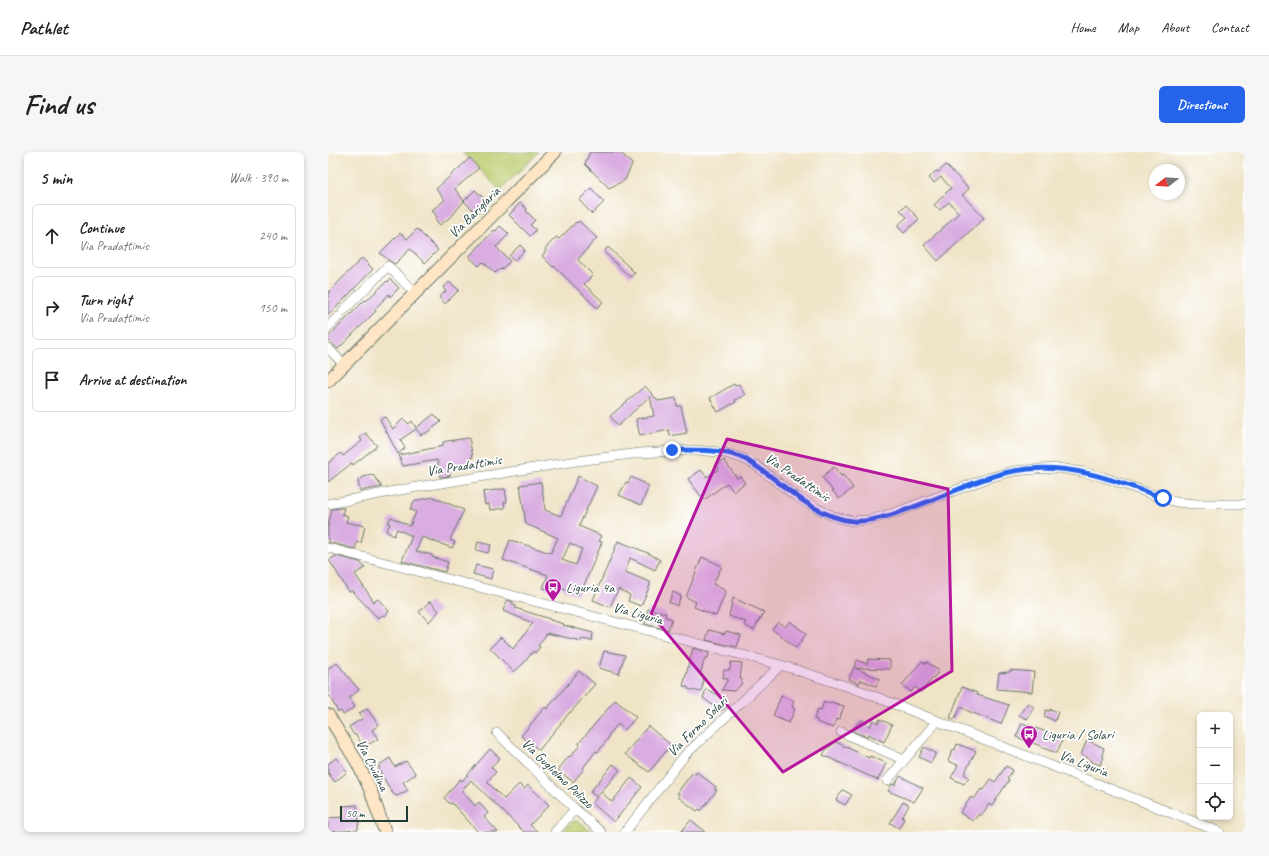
<!DOCTYPE html>
<html lang="en">
<head>
<meta charset="utf-8">
<style>
  body { margin:0; font-family:Caveat,sans-serif; background:#f6f6f6; color:#222 }
  .controls { position:absolute; right:12px; bottom:12px; display:grid; overflow:hidden; border-radius:6px; box-shadow:0 2px 6px #0003 }
  .controls button { width:36px; height:36px; display:grid; place-items:center; padding:0; border:0; border-bottom:1px solid #e0e0e0; background:#fff; color:#222; font:20px sans-serif }
  .compass { position:absolute; left:821px; top:12px; width:36px; height:36px; border-radius:50%; background:#fff; box-shadow:0 2px 6px #0003; rotate:253deg }
  .scale { position:absolute; left:12px; bottom:10px; width:68px; box-sizing:border-box; padding-left:4px; border:2px solid #1f3d34; border-top:0; font-size:11px; line-height:14px; white-space:nowrap; color:#1f3d34; -webkit-text-stroke:3px #fff; paint-order:stroke }
  .stop { position:absolute; width:12px; height:12px; margin:-9px; border:3px solid #2563eb; border-radius:50%; background:#fff }
  .stop.end { background:#2563eb; border-color:#fff; box-shadow:0 1px 4px #0008 }
  .list { margin:0; padding:0; list-style:none }
  h2 { display:flex; justify-content:space-between; align-items:center; height:52px; margin:0; padding:0 16px; font-size:17px }
  h2 small { font-size:13px; font-weight:400; color:#767676 }
  .list li { display:grid; grid-template-columns:26px 1fr auto; gap:12px; align-items:center; box-sizing:border-box; height:64px; margin:0 8px 8px; padding:0 8px; border:1px solid #e0e0e0; border-radius:6px }
  .list b { display:block; font-size:15px; white-space:nowrap }
  .list p { margin:0; font-size:13px; white-space:nowrap; color:#767676 }
  .list em { font-size:13px; font-style:normal; color:#767676 }
  .icon { flex:none; width:22px; height:22px; fill:none; stroke:currentColor; stroke-width:2; stroke-linecap:round; stroke-linejoin:round }
  .map { position:relative; flex:none; width:917px; height:680px; overflow:hidden; border-radius:6px }
  header { display:flex; align-items:center; gap:24px; box-sizing:border-box; height:56px; padding:0 20px; background:#fff; border-bottom:1px solid #e0e0e0 }
  header strong { font-size:19px }
  nav { display:flex; gap:22px; margin-inline-start:auto; font-size:14px }
  .intro { display:flex; align-items:center; justify-content:space-between; box-sizing:border-box; height:96px; padding:0 24px }
  h1 { margin:0; font-size:28px }
  .button { padding:10px 18px; border-radius:6px; background:#2563eb; color:#fff; font-size:14px; font-weight:700 }
  main { display:flex; gap:24px; padding:0 24px }
  aside { flex:1; background:#fff; border-radius:6px; box-shadow:0 2px 6px #0003 }
  .map>svg:first-child { display:block }
  .green { fill:#bccd70; stroke:#6e8552 }
  .building { fill:#d9ade1; fill-rule:evenodd }
  .lines { fill:none; stroke-linecap:round; stroke-linejoin:round }
  .street-casing { stroke:#687767; stroke-width:10 }
  .secondary-casing { stroke:#687767; stroke-width:14 }
  .street { stroke:#fff; stroke-width:9 }
  .secondary { stroke:#fde5c5; stroke-width:12 }
  .route { stroke:#2563eb; stroke-width:5 }
  .marked { fill:#b5179e; fill-opacity:0.2; stroke:#b5179e; stroke-width:3; stroke-linejoin:round }
  .labels { text-anchor:middle; stroke-width:3.5; stroke-linejoin:round; paint-order:stroke }
  .street-label { font-size:14px; fill:#1f3d34; stroke:#fff }
  .poi-label { font-size:14px; fill:#1f3d34; stroke:#fff; text-anchor:start }
</style>
</head>
<body>
<header>
<strong>Pathlet</strong>
<nav><a>Home</a><a>Map</a><a>About</a><a>Contact</a></nav>
</header>
<div class="intro"><h1>Find us</h1><a class="button">Directions</a></div>
<main>
<aside>
<h2>5 min<small>Walk · 390 m</small></h2>
<ul class="list">
<li><svg class="icon" aria-label="ahead" viewBox="0 0 24 24"><path d="M12 20V5M6 11l6-6 6 6"/></svg><div><b>Continue</b><p>Via Pradattimis</p></div><em>240 m</em></li>
<li><svg class="icon" aria-label="right" viewBox="0 0 24 24"><path d="M7 20v-9h11M14 6l5 5-5 5"/></svg><div><b>Turn right</b><p>Via Pradattimis</p></div><em>150 m</em></li>
<li><svg class="icon" aria-label="arrive" viewBox="0 0 24 24"><path d="M6 21V4h12l-3 4 3 4H6"/></svg><div><b>Arrive at destination</b></div></li>
</ul>
</aside>
<div class="map">
<svg width="917" height="680" viewBox="0 0 917 680">
  <rect width="100%" height="100%" fill="#fff"/>
  <filter id="ink" filterUnits="userSpaceOnUse"><feTurbulence type="fractalNoise" baseFrequency=".025" numOctaves="2"/><feDisplacementMap in="SourceGraphic" scale="8" xChannelSelector="R" yChannelSelector="G"/><feConvolveMatrix kernelMatrix="1 2 1 2 8 2 1 2 1" color-interpolation-filters="sRGB"/></filter>
  <filter id="wash" filterUnits="userSpaceOnUse"><feTurbulence type="fractalNoise" baseFrequency=".012" numOctaves="4" result="noise"/><feDisplacementMap in="SourceGraphic" scale="16" xChannelSelector="R" yChannelSelector="G"/><feGaussianBlur stdDeviation="0.9" result="paint"/><feColorMatrix in="noise" values="0 0 0 0 0 0 0 0 0 0 0 0 0 0 0 0 0 1.4 0 .05"/><feComposite in="paint" operator="in"/></filter>
  <g filter="url(#wash)">
    <rect width="100%" height="100%" fill="#f0e4c7"/>
    <path class="green" d="M134,0H211L172,38Z
      M248,669L253,671L263,680H235L244,670Z"/>
    <g id="blocks">
      <path class="building" d="M262,0H292L304,12L297,28L281,36L257,12Z
        M142,6L151,16L127,37L136,49L124,64L112,73L107,67L109,65L104,58L117,48L108,37Z
        M618,13L641,37L634,43L656,66L610,109L596,93L631,61L621,50L612,58L606,53L623,36L613,25L606,31L601,26L608,19L610,20Z
        M263,36L276,50L264,62L251,48Z
        M147,38L161,51L149,62L136,49Z
        M192,51L199,57L198,59L207,68L202,73L208,78L202,84L181,63Z
        M578,53L591,67L576,81L569,74L579,65L572,58Z
        M251,69L269,86L251,106L250,108L265,123L256,132L275,150L269,156L226,114L225,115L214,104L218,99L217,97L228,85L231,87L248,70L249,71Z
        M172,74L181,82L168,95L182,109L173,118L172,117L167,121L155,110L151,114L141,105L166,78L168,79Z
        M89,77L110,98L97,111L82,97L67,112L60,108L52,101L72,81L79,87Z
        M192,93L197,98L186,109L181,104Z
        M280,95L307,121L302,125L276,100Z
        M34,106L45,117L0,164V141Z
        M62,127L71,136L62,145L61,142L47,157L48,159L10,197L0,188V185L37,148L38,149L59,129L60,130Z
        M121,130L131,138L117,152L111,145L118,139L115,136Z
        M406,232L407,234L411,232L417,243L407,248L408,250L390,260L382,246Z
        M317,234L330,249L348,246L349,254H353L359,281L342,284L341,278L312,284L308,267L326,264L322,244L290,274L282,264Z
        M106,262L113,270L97,282L96,281L93,283L88,277L72,288L77,296L70,302L52,267L57,265L65,277L75,267L81,272L84,269L88,276Z
        M38,281L49,294L25,313L24,311L0,330V311L13,301L15,304L34,289L32,285Z
        M141,286L145,305L142,306L143,312L121,316L122,324L112,325L109,308L75,314L71,303L115,294V290L119,289Z
        M396,308L409,326L412,324L417,331L405,339L399,331L376,348L360,327L373,318L379,325L391,317L388,313Z
        M506,315L513,324L515,323L525,336L511,347L494,325Z
        M45,323L54,335L32,339L30,328L35,326V325Z
        M250,324L269,334L251,374L274,384L271,389L274,390L254,438L252,437L250,443L228,434L226,439L215,436L220,423L175,408L182,388L223,401L230,386L198,372L192,333L213,330L217,358L233,364ZM242,391L254,397L248,413L234,408Z
        M303,325L321,334L313,353L291,343L298,330L300,331Z
        M174,337H177L179,350H176L177,356L162,358L161,352L157,353L155,340Z
        M105,345L136,358L122,388L127,390L124,396L94,385L88,399L104,403V405L120,410L117,420L74,409L84,384L69,377L66,384L58,379L62,372L60,371L63,365L82,374L88,360L82,357L86,349Z
        M13,356H16L14,362L20,364L18,370L37,374L33,391L29,390L27,397L0,390V374L4,357Z
        M290,389L320,401L332,408L327,418L302,406L297,420L322,430V433L313,454L300,449L302,443L290,437L282,455L265,448Z
        M150,390L163,393L160,401L148,398Z
        M8,404L32,410L37,416L27,422L46,450L50,447L61,459L57,464L55,463L50,466L23,438L21,440L1,408Z
        M374,405L394,414L385,432L398,439L388,464L366,455L368,450L358,445Z
        M148,413L165,417L163,427L145,422Z
        M345,440L353,444L349,454L341,450Z
        M405,446L436,460L433,467L432,466L426,478L416,473L418,470L401,464Z
        M179,448L185,450V453L188,454L187,456L222,467V468L236,472L235,473L265,481L264,489L254,487L253,489L219,481L210,494L212,495L207,501L205,499L196,511L186,520L162,496L173,485L185,497L205,471L175,459Z
        M102,449L111,459L101,470L91,460Z
        M320,457L338,461L337,465L344,467L340,478L317,472Z
        M462,469L478,482L468,496L444,477L450,470L457,475Z
        M381,478L397,482L398,479L413,483L409,495L378,488Z
        M365,496L381,501L380,506H377L372,523L376,528L373,540L360,537V535L355,534Z
        M276,499L297,503L291,522L271,516Z
        M540,507L562,508V517L527,516L552,527L548,534L533,528L531,532L521,527L529,508L539,512Z
        M594,509L598,512L599,510L611,519L593,540L587,535L583,540L574,533Z
        M403,510L414,511L412,526L414,527L413,533L406,539L394,538L400,527L395,526L396,518H402Z
        M9,511L31,538L21,546L27,555L15,563L13,559L10,560L0,541V516Z
        M682,518L706,520L704,540L669,537L671,521L682,520Z
        M251,519L267,532L242,561V560L211,598L193,584L217,555L219,557Z
        M634,535L649,541V543L681,553L673,572L640,559L633,555L626,568L622,566Z
        M378,537L388,542L399,554L393,559L375,546Z
        M453,544L466,549L464,555L467,557L461,571L445,564Z
        M287,548L308,565L297,578L290,572L280,584L281,585L270,600L268,599L255,616L256,617L245,630L230,618L241,604L242,605L252,593L251,591Z
        M496,550L502,552L503,550L516,554L511,568L508,567L505,576L489,570V568L486,567L490,557L493,558Z
        M700,551L706,555L699,567L691,563Z
        M39,557L51,573L44,578L50,587L36,595L28,583H26L21,575L35,566L31,561Z
        M722,557L730,560L727,569L716,564L718,558L722,559Z
        M552,567L564,573L556,590L540,582L539,585L525,579L529,572L535,568L542,575L545,568L550,571Z
        M694,571L735,586L729,601L712,595L713,594L688,585Z
        M320,574L343,593L321,620L297,602Z
        M759,588L776,596L774,604L776,605L772,613L764,610V609L760,606L753,603Z
        M508,590L541,606L542,604L558,611L550,628L495,603L498,598Z
        M629,592L648,599L636,622L641,625L636,632L623,626L630,613L620,609L625,597L627,598Z
        M596,595L608,601L603,611L591,605Z
        M162,597L172,606L163,615L168,620L159,630L176,647L191,632L196,637L200,633L221,653L202,673L210,680H196L143,628L134,639L147,654L151,650L160,661L156,665L170,680H150L124,651L122,652L116,646L132,627L134,629Z
        M8,606L19,620L7,630L0,621V612Z
        M62,606L67,615L78,609L88,622L75,630L80,638L69,644L65,642L51,618V613Z
        M285,612L292,618L273,640L284,650L303,626L314,635L286,670L264,651L272,641L269,645L262,640Z
        M678,614L685,618L679,627L681,628L664,654L661,652L653,664L651,662L645,669L632,661L643,645L646,647L653,637L655,639L663,627L667,630Z
        M365,620L368,622L369,620L388,635L386,637L389,638L373,659L371,657L369,659L350,645L351,642L349,641Z
        M572,624L595,636L586,650L560,639L564,632L567,633Z
        M515,638L524,643L517,653L508,648Z
        M575,650L581,653L574,666L576,667L571,676L562,671Z
        M29,653L31,673H30V678L0,680V666L15,665V654Z
        M363,668L378,680H353Z"/>
    </g>
  </g>
  <g filter="url(#ink)">
    <use href="#blocks" fill-opacity="0" stroke="#687767" stroke-width="1"/>
    <g class="lines">
      <defs>
        <path id="street" d="M15,159L60,114L87,141
          M0,175L10,165
          M0,196L16,213
          M0,352L83,336L249,309L312,301L363,298L393,300L414,306L426,312L469,345L488,356L507,365L525,369L541,368L569,360L660,326L686,319L709,317L731,316L754,320L775,325L835,346L848,350L868,352H917
          M0,396L453,513L533,539L892,680
          M513,580L576,608
          M169,581L244,654L273,680
          M559,629L609,569
          M227,680L247,657
          M297,680L357,603L453,513"/>
        <path id="secondary" d="M0,229L227,0
          M0,563L29,610L42,637L57,680"/>
      </defs>
      <use href="#street" class="street-casing"/>
      <use href="#secondary" class="secondary-casing"/>
      <use href="#street" class="street"/>
      <use href="#secondary" class="secondary"/>
    </g>
  </g>
  <g class="lines" filter="url(#ink)">
    <path class="route" d="M344,298C367,298 392,297 413,305C423,310 432,317 441,323C465,342 493,366 525,369C548,371 586,355 609,346C634,336 659,324 686,319C738,309 787,328 835,346"/>
  </g>
  <path class="marked" d="M399,287L620,337L624,519L455,620L323,462Z"/>
  <defs>
    <symbol id="bus-pin" viewBox="-11 -11 22 30"><path d="M0 17L-7.5 6A9.5 9.5 0 1 1 7.5 6Z" fill="#b5179e" stroke="#fff"/><path d="M-5-6H5V4H4V6H2V4H-2V6H-4V4H-5ZM-3.5-4V0h7V-4ZM-3.5 1.2v1.5H-2V1.2ZM2 1.2v1.5H3.5V1.2Z" fill="#fff"/></symbol>
  </defs>
  <g fill-rule="evenodd">
    <use href="#bus-pin" x="215" y="425" width="20" height="27"/>
    <use href="#bus-pin" x="691" y="572" width="20" height="27"/>
  </g>
  <g class="labels">
    <g class="street-label">
      <text transform="translate(146 60) rotate(-45)" y="5">Via Bariglaria</text>
      <text transform="translate(136 313) rotate(-9)" y="5">Via Pradattimis</text>
      <text transform="translate(470 325) rotate(34)" y="5">Via Pradattimis</text>
      <text transform="translate(310 461) rotate(15)" y="5">Via Liguria</text>
      <text transform="translate(369 574) rotate(-45)" y="5">Via Fermo Solari</text>
      <text transform="translate(756 611) rotate(21)" y="5">Via Liguria</text>
      <text transform="translate(45 613) rotate(63)" y="5">Via Cividina</text>
      <text transform="translate(230 621) rotate(44)" y="5">Via Guglielmo Pelizzo</text>
    </g>
    <g class="poi-label">
      <text x="238" y="440">Liguria 4a</text>
      <text x="714" y="587">Liguria / Solari</text>
    </g>
  </g>
</svg>
<div class="controls">
<button>+</button>
<button>−</button>
<button><svg class="icon" aria-label="locate" viewBox="0 0 24 24"><circle cx="12" cy="12" r="6"/><path d="M12 2v4M12 18v4M2 12h4M18 12h4"/></svg></button>
</div>
<svg class="compass" viewBox="-18 -18 36 36"><path d="M0-13l5 13h-10z" fill="#e53935"/><path d="M0 13l5-13h-10z" fill="#767676"/></svg>
<div class="scale">50 m</div>
<div class="stop" style="left:835px;top:346px"></div>
<div class="stop end" style="left:344px;top:298px"></div>
</div>
</main>
</body>
</html>
